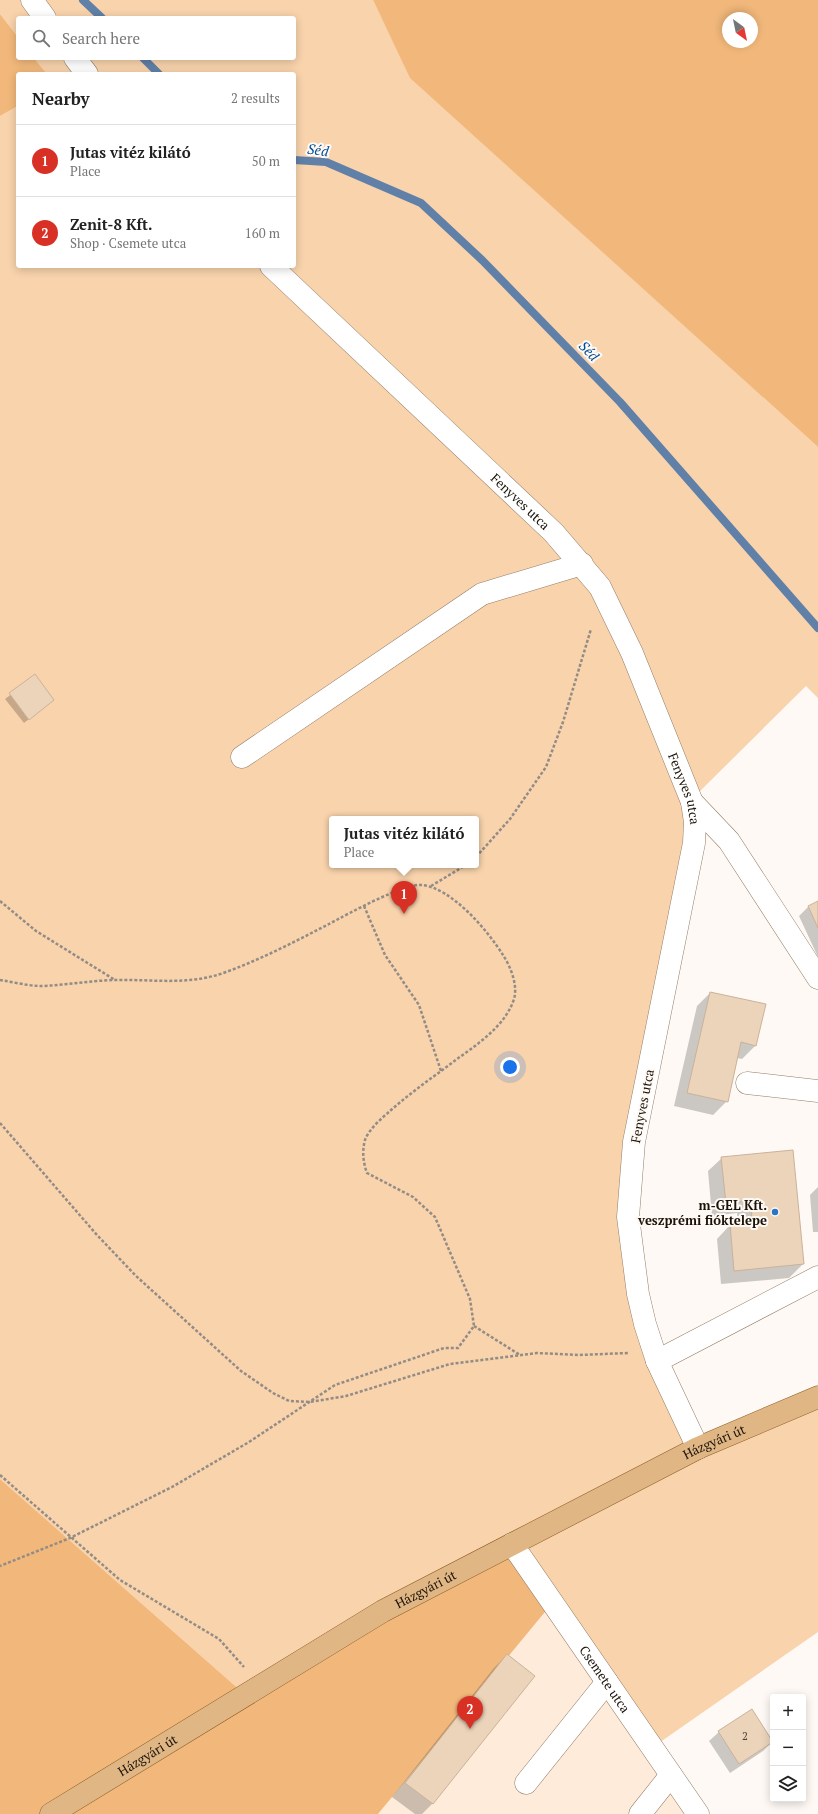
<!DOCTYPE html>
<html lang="en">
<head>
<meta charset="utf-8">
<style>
  body { margin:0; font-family:"PT Serif",serif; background:#f2f2f2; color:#222 }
  .controls { position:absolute; right:12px; bottom:12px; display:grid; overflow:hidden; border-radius:4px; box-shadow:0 2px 10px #0003 }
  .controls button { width:36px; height:36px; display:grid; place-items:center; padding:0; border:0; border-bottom:1px solid #e0e0e0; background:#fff; color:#222; font:20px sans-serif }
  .compass { position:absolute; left:722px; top:12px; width:36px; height:36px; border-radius:50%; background:#fff; box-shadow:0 2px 10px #0003; rotate:147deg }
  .you { position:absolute; left:510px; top:1067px; width:14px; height:14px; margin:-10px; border:3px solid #fff; border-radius:50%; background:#1a73e8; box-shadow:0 0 0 6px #1a73e833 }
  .badge { display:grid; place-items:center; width:26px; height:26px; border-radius:50%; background:#d93025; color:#fff; font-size:13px; font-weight:700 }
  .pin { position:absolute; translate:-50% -33px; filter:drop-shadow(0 1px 2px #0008) }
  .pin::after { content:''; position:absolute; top:21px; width:14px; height:12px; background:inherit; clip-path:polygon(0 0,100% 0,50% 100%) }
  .popup { position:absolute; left:329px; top:816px; width:150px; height:52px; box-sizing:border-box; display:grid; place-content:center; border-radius:4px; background:#fff; filter:drop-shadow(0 1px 3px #0005); font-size:13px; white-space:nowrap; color:#767676 }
  .popup b { font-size:15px; color:#222 }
  .popup::after { content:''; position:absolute; left:50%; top:100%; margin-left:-8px; border:8px solid transparent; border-top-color:#fff }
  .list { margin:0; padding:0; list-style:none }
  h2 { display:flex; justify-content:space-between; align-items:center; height:52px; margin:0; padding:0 16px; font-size:17px }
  h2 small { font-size:13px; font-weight:400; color:#767676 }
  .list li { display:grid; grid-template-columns:26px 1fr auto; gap:12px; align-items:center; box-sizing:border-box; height:72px; padding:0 16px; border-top:1px solid #e0e0e0 }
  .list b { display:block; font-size:15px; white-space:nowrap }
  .list p { margin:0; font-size:13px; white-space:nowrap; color:#767676 }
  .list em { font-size:13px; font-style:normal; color:#767676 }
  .icon { flex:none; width:22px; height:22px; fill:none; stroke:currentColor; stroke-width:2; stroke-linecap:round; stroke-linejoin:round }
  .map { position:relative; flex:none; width:818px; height:1814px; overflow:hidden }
  .search { position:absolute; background:#fff; box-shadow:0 2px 10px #0003; left:16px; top:16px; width:280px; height:44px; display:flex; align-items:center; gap:10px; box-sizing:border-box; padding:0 14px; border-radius:4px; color:#767676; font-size:15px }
  .panel { position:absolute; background:#fff; box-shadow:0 2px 10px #0003; left:16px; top:72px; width:280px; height:196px; border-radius:4px }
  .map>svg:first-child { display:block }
  .built { fill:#feebd9 }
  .green { fill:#f8d3ac; fill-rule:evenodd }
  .forest { fill:#f2b87b; fill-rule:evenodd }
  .shadow { fill:#0003 }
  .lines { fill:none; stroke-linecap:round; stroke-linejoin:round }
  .stream { stroke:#6080a8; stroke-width:8 }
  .building { fill:#ecd4bb; stroke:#cab29a }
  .minor-casing { stroke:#937d66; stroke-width:23 }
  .major-casing { stroke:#8d5d24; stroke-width:23 }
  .path { stroke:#938c85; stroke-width:2.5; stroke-dasharray:3 2; stroke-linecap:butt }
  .minor { stroke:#fff; stroke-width:22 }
  .major { stroke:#dfb684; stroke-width:22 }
  .poi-dot { fill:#2c75c5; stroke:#fef9f4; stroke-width:1.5 }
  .labels { text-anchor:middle; stroke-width:4; stroke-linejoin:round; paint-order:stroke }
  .number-label { font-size:11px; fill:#4f4336 }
  .street-label { font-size:13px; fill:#1b130a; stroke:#fef9f4 }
  .poi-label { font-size:13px; font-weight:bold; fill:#1b130a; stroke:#fef9f4; text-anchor:end }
  .water-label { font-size:14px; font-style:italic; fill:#024e95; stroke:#fef9f4 }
</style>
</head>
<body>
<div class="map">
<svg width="818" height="1814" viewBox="0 0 818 1814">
  <rect width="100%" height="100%" fill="#fef9f4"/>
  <path class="built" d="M554,1601L703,1814H378Z"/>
  <path class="green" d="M0,0H373L411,78L818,447V698L806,686L689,802L692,821L631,1141L633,1295L696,1452L818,1400V1632L656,1745L554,1601L241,1691L0,1479V116L18,106V266H294V74H47L34,58H294V18H18V37L0,14ZM332,819H476V865H332Z"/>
  <path class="forest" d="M373,0H818V447L410,78ZM728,18H752V42H728Z
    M0,14L18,37V58H34L47,74H18V106L0,116Z
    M0,1479L241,1691L516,1545L554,1601L378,1814H0Z"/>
  <path class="shadow" d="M35,676L53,700L24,723L5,699Z
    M818,902V957L799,916L808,907Z
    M710,993L756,1045L742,1059L737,1058L727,1101L713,1115L674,1106L697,1006Z
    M722,1158L803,1264L789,1278L721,1284L717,1239L730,1225L738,1224L737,1213L712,1216L708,1171Z
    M818,1187V1232H813L810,1195Z
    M507,1655L534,1676L432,1804L422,1814H415L392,1797L494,1668Z
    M752,1710L772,1742L763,1751L730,1773L709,1741L719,1732Z"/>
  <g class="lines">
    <path class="stream" d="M83,0L102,18
      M143,58L159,74
      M294,160L326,162L421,203L482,260L620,402L818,628"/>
  </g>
  <path class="building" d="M35,674L54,700L29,720L9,693Z
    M818,901V928L808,906Z
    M710,992L766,1004L756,1046L741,1042L728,1102L687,1093Z
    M793,1150L804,1264L734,1271L730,1224L752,1222L751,1200L726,1203L721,1157Z
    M507,1654L535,1676L433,1804L405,1783Z
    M752,1709L773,1742L739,1764L718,1731Z"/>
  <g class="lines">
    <defs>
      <g id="minor">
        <path d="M32,0L45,18"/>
        <path d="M75,58L87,74"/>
        <path id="s1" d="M271,266L554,533L600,587L632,653L692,802L695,822L694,843L634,1142L628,1217L638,1294L645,1324L657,1361L698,1448"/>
        <path d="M242,757L482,594L582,564"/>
        <path d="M692,802L729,841L818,978"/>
        <path d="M747,1083L818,1091"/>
        <path d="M657,1361L818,1277"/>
        <path id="s2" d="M512,1544L698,1814"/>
        <path d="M526,1783L607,1682"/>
        <path d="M640,1814L671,1775"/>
      </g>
      <g id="major">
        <path id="s3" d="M51,1814L383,1611L698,1448L818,1397"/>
      </g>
    </defs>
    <use href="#minor" class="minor-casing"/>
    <use href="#major" class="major-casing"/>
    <path class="path" d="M476,857L510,819L546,767L563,722L591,629
      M431,886L466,865
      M0,901L36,931L115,980
      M364,906L385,955L419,1005L441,1071
      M0,980C13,982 28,986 42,986C66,985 89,981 113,980C152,979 189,986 226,972C262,959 296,941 329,924C348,914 404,883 422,885C452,888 488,931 503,955C511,967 518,986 514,999C505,1027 476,1045 453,1062C432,1078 410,1093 390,1111C382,1118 369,1129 365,1140C362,1151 363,1162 367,1173L413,1197L435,1217L470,1299L474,1326L458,1348H444L335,1385L249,1442L172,1487L70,1538L0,1566
      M0,1123L97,1235L136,1276L241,1371L273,1393L289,1401L310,1402L346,1396L450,1364L537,1353L579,1355L628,1353
      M474,1326L520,1355
      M0,1475L120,1580L219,1639L244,1667"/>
    <use href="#minor" class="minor"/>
    <use href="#major" class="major"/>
  </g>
  <circle class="poi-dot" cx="775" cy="1212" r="4"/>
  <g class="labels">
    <g class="number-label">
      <text x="745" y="1740">2</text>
    </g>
    <g class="street-label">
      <text dy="5" stroke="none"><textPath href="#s1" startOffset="343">Fenyves utca</textPath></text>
      <text dy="5" stroke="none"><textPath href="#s1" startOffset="679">Fenyves utca</textPath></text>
      <text transform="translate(642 1106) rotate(-79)" y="5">Fenyves utca</text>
      <text dy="5" stroke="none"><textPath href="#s3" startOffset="761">Házgyári út</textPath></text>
      <text dy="5" stroke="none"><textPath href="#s3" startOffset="437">Házgyári út</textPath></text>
      <text dy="5" stroke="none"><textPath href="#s2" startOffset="164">Csemete utca</textPath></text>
      <text dy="5" stroke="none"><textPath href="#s3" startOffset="113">Házgyári út</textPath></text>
    </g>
    <g class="poi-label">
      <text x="767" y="1210">m-GEL Kft.<tspan x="767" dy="15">veszprémi fióktelepe</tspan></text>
    </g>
    <g class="water-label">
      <text transform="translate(318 150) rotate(8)" y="5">Séd</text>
      <text transform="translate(589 351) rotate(46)" y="5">Séd</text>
    </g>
  </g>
</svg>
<div class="controls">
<button>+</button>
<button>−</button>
<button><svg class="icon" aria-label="layers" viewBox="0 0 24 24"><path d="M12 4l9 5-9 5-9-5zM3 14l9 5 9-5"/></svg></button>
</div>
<svg class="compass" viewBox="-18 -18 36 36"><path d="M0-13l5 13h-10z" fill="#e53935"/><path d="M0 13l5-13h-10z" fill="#767676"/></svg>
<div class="you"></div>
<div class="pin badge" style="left:404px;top:914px">1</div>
<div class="popup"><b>Jutas vitéz kilátó</b>Place</div>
<div class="pin badge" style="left:470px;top:1729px">2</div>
<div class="search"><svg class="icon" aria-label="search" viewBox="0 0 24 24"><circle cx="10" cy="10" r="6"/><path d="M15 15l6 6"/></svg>Search here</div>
<section class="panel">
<h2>Nearby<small>2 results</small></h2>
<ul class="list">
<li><span class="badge">1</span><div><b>Jutas vitéz kilátó</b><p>Place</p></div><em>50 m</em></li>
<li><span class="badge">2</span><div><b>Zenit-8 Kft.</b><p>Shop · Csemete utca</p></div><em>160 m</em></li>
</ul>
</section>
</div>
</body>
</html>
